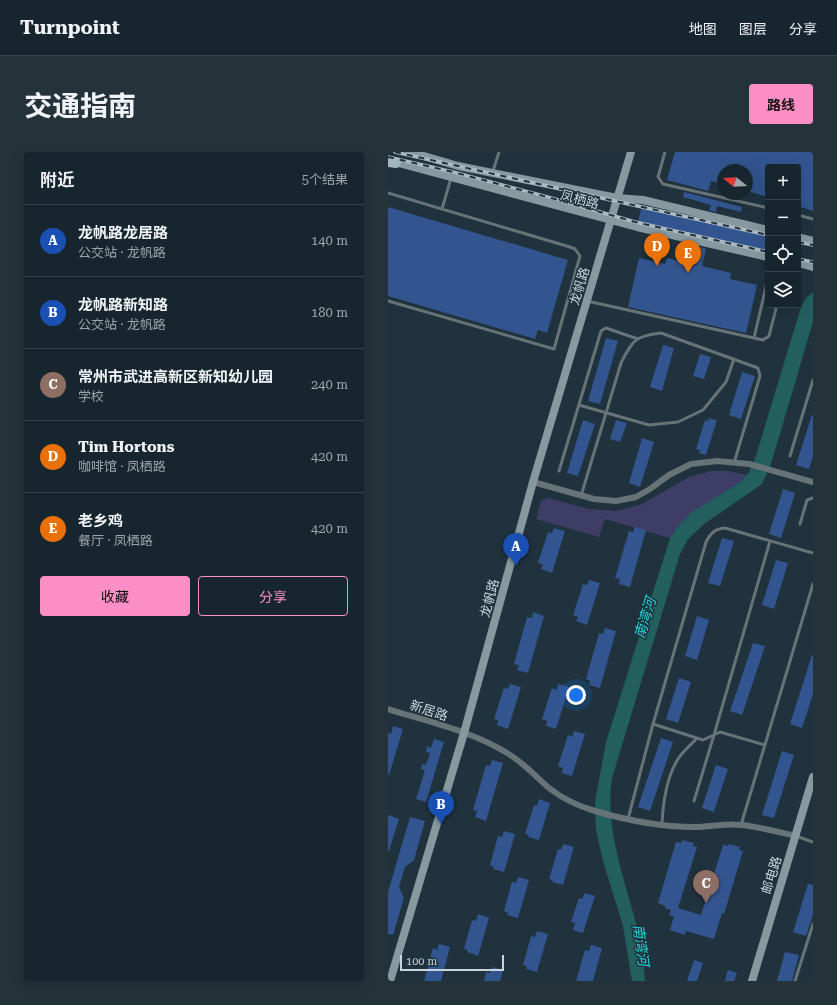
<!DOCTYPE html>
<html lang="zh">
<head>
<meta charset="utf-8">
<style>
  body { margin:0; font-family:"Roboto Serif","Noto Sans SC",serif; background:#24323a; color:#f1f3f6 }
  .controls { position:absolute; right:12px; top:12px; display:grid; overflow:hidden; border-radius:4px; box-shadow:0 4px 16px #0002 }
  .controls button { width:36px; height:36px; display:grid; place-items:center; padding:0; border:0; border-bottom:1px solid #36434a; background:#17262e; color:#f1f3f6; font:20px sans-serif }
  .compass { position:absolute; left:329px; top:12px; width:36px; height:36px; border-radius:50%; background:#17262e; box-shadow:0 4px 16px #0002; rotate:288deg }
  .scale { position:absolute; left:12px; bottom:10px; width:104px; box-sizing:border-box; padding-left:4px; border:2px solid #c9d4dc; border-top:0; font-size:11px; line-height:14px; white-space:nowrap; color:#c9d4dc; -webkit-text-stroke:3px #1f323e; paint-order:stroke }
  .you { position:absolute; left:188px; top:543px; width:14px; height:14px; margin:-10px; border:3px solid #fff; border-radius:50%; background:#1a73e8; box-shadow:0 0 0 6px #1a73e833 }
  .badge { display:grid; place-items:center; width:26px; height:26px; border-radius:50%; background:#fb8fc5; color:#fff; font-size:13px; font-weight:700 }
  .pin { position:absolute; translate:-50% -33px; filter:drop-shadow(0 1px 2px #0008) }
  .pin::after { content:''; position:absolute; top:21px; width:14px; height:12px; background:inherit; clip-path:polygon(0 0,100% 0,50% 100%) }
  .list { margin:0; padding:0; list-style:none }
  h2 { display:flex; justify-content:space-between; align-items:center; height:52px; margin:0; padding:0 16px; font-size:17px }
  h2 small { font-size:13px; font-weight:400; color:#9ea5aa }
  .list li { display:grid; grid-template-columns:26px 1fr auto; gap:12px; align-items:center; box-sizing:border-box; height:72px; padding:0 16px; border-top:1px solid #36434a }
  .list b { display:block; font-size:15px; white-space:nowrap }
  .list p { margin:0; font-size:13px; white-space:nowrap; color:#9ea5aa }
  .list em { font-size:13px; font-style:normal; color:#9ea5aa }
  .actions { display:flex; gap:8px; padding:12px 16px }
  .actions a { flex:1; padding:9px 0; border:1px solid #fb8fc5; border-radius:4px; text-align:center; font-size:14px; color:#fb8fc5 }
  .actions .main { background:#fb8fc5; color:#111 }
  .icon { flex:none; width:22px; height:22px; fill:none; stroke:currentColor; stroke-width:2; stroke-linecap:round; stroke-linejoin:round }
  .map { position:relative; flex:none; width:425px; height:829px; overflow:hidden; border-radius:4px }
  header { display:flex; align-items:center; gap:24px; box-sizing:border-box; height:56px; padding:0 20px; background:#17262e; border-bottom:1px solid #36434a }
  header strong { font-size:19px }
  nav { display:flex; gap:22px; margin-inline-start:auto; font-size:14px }
  .intro { display:flex; align-items:center; justify-content:space-between; box-sizing:border-box; height:96px; padding:0 24px }
  h1 { margin:0; font-size:28px }
  .button { padding:10px 18px; border-radius:4px; background:#fb8fc5; color:#111; font-size:14px; font-weight:700 }
  main { display:flex; gap:24px; padding:0 24px }
  aside { flex:1; background:#17262e; border-radius:4px; box-shadow:0 4px 16px #0002 }
  .map>svg:first-child { display:block }
  .green { fill:#3d3d65 }
  .water { fill:#225f5e }
  .building { fill:#33558f }
  .lines { fill:none; stroke-linecap:round; stroke-linejoin:round }
  .lane { stroke:#677376; stroke-width:3 }
  .street { stroke:#677376; stroke-width:6 }
  .secondary { stroke:#86999e; stroke-width:8 }
  .primary { stroke:#9eb6bc; stroke-width:10 }
  .rail-casing { stroke:#acb9c1; stroke-width:3.5 }
  .rail { stroke:#1f323e; stroke-width:2; stroke-dasharray:6; stroke-linecap:butt }
  .labels { text-anchor:middle; stroke-width:3; stroke-linejoin:round; paint-order:stroke }
  .street-label { font-size:13px; fill:#c9d4dc; stroke:#1f323e }
  .water-label { font-size:14px; font-style:italic; fill:#22d9d7; stroke:#1f323e }
</style>
</head>
<body>
<header>
<strong>Turnpoint</strong>
<nav><a>地图</a><a>图层</a><a>分享</a></nav>
</header>
<div class="intro"><h1>交通指南</h1><a class="button">路线</a></div>
<main>
<aside>
<h2>附近<small>5个结果</small></h2>
<ul class="list">
<li><span class="badge" style="background:#1a4fb4">A</span><div><b>龙帆路龙居路</b><p>公交站 · 龙帆路</p></div><em>140 m</em></li>
<li><span class="badge" style="background:#1a4fb4">B</span><div><b>龙帆路新知路</b><p>公交站 · 龙帆路</p></div><em>180 m</em></li>
<li><span class="badge" style="background:#8d6e63">C</span><div><b>常州市武进高新区新知幼儿园</b><p>学校</p></div><em>240 m</em></li>
<li><span class="badge" style="background:#e8710a">D</span><div><b>Tim Hortons</b><p>咖啡馆 · 凤栖路</p></div><em>420 m</em></li>
<li><span class="badge" style="background:#e8710a">E</span><div><b>老乡鸡</b><p>餐厅 · 凤栖路</p></div><em>420 m</em></li>
</ul>
<div class="actions"><a class="main">收藏</a><a>分享</a></div>
</aside>
<div class="map">
<svg width="425" height="829" viewBox="0 0 425 829">
  <rect width="100%" height="100%" fill="#1f323e"/>
  <path class="green" d="M323,319H341L359,323L354,329L290,374L282,386L217,367L211,385L148,367L153,349L160,346L201,357L228,359L254,352L301,325Z"/>
  <path class="water" d="M425,140V170L383,312L374,332L316,372L300,387L292,402L224,626C216,680 239,732 251,783C254,798 256,814 257,829H244L235,774L215,709L208,678L207,650L218,590L282,386L290,374L303,361L354,329L361,320L367,307L413,155L418,146Z"/>
  <path class="building" d="M287,0H425V59L410,54V15H380V45L359,39V18H335V32L323,29L320,39L279,28Z
    M296,40L354,55L353,60L329,54L328,60L321,58L323,53L295,45Z
    M254,53L380,83V99L250,70Z
    M0,55L180,108L159,181L150,178L147,187L0,144Z
    M313,95L318,97L314,114L343,121L342,127L369,133L358,181L240,155L251,106L277,112L279,106L308,113Z
    M218,186L230,189L212,252L200,249Z
    M275,193L286,196L274,239L262,235Z
    M312,202L323,205L316,227L305,224Z
    M354,220L367,224L353,267L341,263Z
    M424,263H425V304L421,317L408,313Z
    M321,266L329,268L318,303L311,301L312,298L308,297L317,268L320,269Z
    M195,268L207,272L190,324L179,321Z
    M228,268L239,271L232,290L222,287Z
    M254,286L266,290L252,335L241,331Z
    M395,337L407,341L393,386L381,382Z
    M247,375L258,378L242,435L231,432L232,427L227,426L241,379L245,380Z
    M166,376L177,379L164,421L153,417L155,412L150,411L160,380L164,381Z
    M334,386L346,389L332,434L320,431Z
    M388,408L400,411L386,457L374,453Z
    M201,428L212,431L199,473L188,469L190,465L185,463L195,432L199,433Z
    M145,460L156,464L140,521L129,518L131,513L126,512L139,465L144,466Z
    M309,464L321,468L309,508L297,504Z
    M217,476L228,479L212,536L201,533L202,529L198,527L211,481L215,482Z
    M365,491L377,494L354,563L342,559Z
    M424,503L425,504V542L414,576L402,572Z
    M291,526L303,530L290,571L278,567Z
    M122,532L133,535L120,577L109,573L110,568L106,567L116,536L120,537Z
    M170,532L181,535L168,577L158,574L159,569L154,567L164,536L168,538Z
    M5,574L15,577L1,623L0,622V581L3,582Z
    M186,579L197,582L184,624L174,621L175,616L170,614L180,583L184,585Z
    M273,586L285,590L262,659L250,655Z
    M46,587L56,590L38,650L28,647L37,618L33,617L34,612L38,613L42,601L38,600L39,594L43,596Z
    M394,599L406,603L386,666L374,663Z
    M104,608L115,611L98,669L87,665L89,659L85,658L98,613L102,614Z
    M328,613L340,617L326,660L314,656Z
    M151,647L162,651L151,688L140,685L141,683L137,682L146,653L149,654Z
    M0,663L11,667L1,699H0Z
    M22,665L37,669L26,708L17,715L11,735L16,746L5,783L0,782V740Z
    M116,679L127,682L116,720L105,717L106,715L102,713L110,684L114,685Z
    M294,688L306,691L305,694L309,695L290,756L313,763L335,693L340,694L341,692L352,695L351,698L355,699L336,762L334,761L326,787L298,779L297,783L282,778L286,764L281,763L283,758L277,756V754L270,751L288,690L293,691Z
    M175,692L186,695L175,733L164,730L165,728L161,727L170,697L173,698Z
    M130,725L141,728L130,766L119,763L120,761L116,759L124,730L128,731Z
    M420,732L425,733V763L418,784L405,780Z
    M197,741L207,744L195,781L185,778L187,771L183,770L191,746L194,747Z
    M90,762L101,766L90,804L79,800L80,798L76,797L84,768L88,769Z
    M149,779L160,782L149,820L138,817L139,814L135,813L143,784L147,785Z
    M51,792L62,795L53,829H36L45,796L49,798Z
    M203,793L214,796L205,829H188L197,798L201,799Z
    M397,800L411,803L404,829H389Z
    M306,808L315,811L309,829H299Z
    M104,815L115,818L112,829H96L98,820L102,821Z
    M340,818L349,821L346,829H337Z"/>
  <g class="lines">
    <path class="lane" d="M277,0L270,25L275,32L380,56
      M105,19L111,0
      M0,41L182,95L187,97L192,104L166,197L0,149
      M54,57L63,26
      M410,63L425,67
      M199,149L375,188L381,184L389,153
      M366,186L380,126
      M191,253L261,273L290,270L315,258L338,230L346,207
      M402,304L425,228
      M171,319L213,179L218,176L250,187
      M193,344L233,211C245,188 247,184 273,181L370,216L372,224L346,311
      M412,372L419,348L425,346
      M265,572L315,588L332,580L377,593
      M306,649L326,583L382,389
      M240,667L265,572L318,390C323,381 326,377 337,376L425,401
      M274,672C275,651 278,626 290,607C295,599 303,593 309,586
      M353,673L425,432
      M408,684L425,690
      M407,829L425,772"/>
    <path class="street" d="M145,330L206,347L228,349L248,345L262,337L281,323L303,312L329,309L361,312L425,330
      M0,557C38,569 86,580 119,601C135,610 147,624 161,636C175,647 190,654 207,659C238,668 273,675 306,675C322,675 338,671 354,673C372,675 390,680 408,684"/>
    <path class="secondary" d="M22,0L70,14L229,46L255,48L380,78
      M3,9L249,75L380,105
      M410,85L425,89
      M410,111L425,115
      M2,829L76,581L145,330L243,0
      M364,829L425,625"/>
    <path class="primary" d="M0,10L8,11"/>
    <defs>
      <path id="rail" d="M7,0L380,83
        M0,5L65,20L167,47L247,70L380,100
        M410,90L425,93
        M410,107L425,110"/>
    </defs>
    <use href="#rail" class="rail-casing"/>
    <use href="#rail" class="rail"/>
  </g>
  <g class="labels">
    <g class="street-label">
      <text transform="translate(192 47) rotate(15)" y="5">凤栖路</text>
      <text transform="translate(191 134) rotate(-73)" y="5">龙帆路</text>
      <text transform="translate(101 446) rotate(-75)" y="5">龙帆路</text>
      <text transform="translate(41 558) rotate(18)" y="5">新居路</text>
      <text transform="translate(383 723) rotate(-73)" y="5">邮电路</text>
    </g>
    <g class="water-label">
      <text transform="translate(257 466) rotate(-73)" y="5">南湾河</text>
      <text transform="translate(253 793) rotate(82)" y="5">南湾河</text>
    </g>
  </g>
</svg>
<div class="controls">
<button>+</button>
<button>−</button>
<button><svg class="icon" aria-label="locate" viewBox="0 0 24 24"><circle cx="12" cy="12" r="6"/><path d="M12 2v4M12 18v4M2 12h4M18 12h4"/></svg></button>
<button><svg class="icon" aria-label="layers" viewBox="0 0 24 24"><path d="M12 4l9 5-9 5-9-5zM3 14l9 5 9-5"/></svg></button>
</div>
<svg class="compass" viewBox="-18 -18 36 36"><path d="M0-13l5 13h-10z" fill="#e53935"/><path d="M0 13l5-13h-10z" fill="#9ea5aa"/></svg>
<div class="scale">100 m</div>
<div class="you"></div>
<div class="pin badge" style="left:128px;top:414px;background:#1a4fb4">A</div>
<div class="pin badge" style="left:53px;top:672px;background:#1a4fb4">B</div>
<div class="pin badge" style="left:318px;top:751px;background:#8d6e63">C</div>
<div class="pin badge" style="left:269px;top:114px;background:#e8710a">D</div>
<div class="pin badge" style="left:300px;top:121px;background:#e8710a">E</div>
</div>
</main>
</body>
</html>
